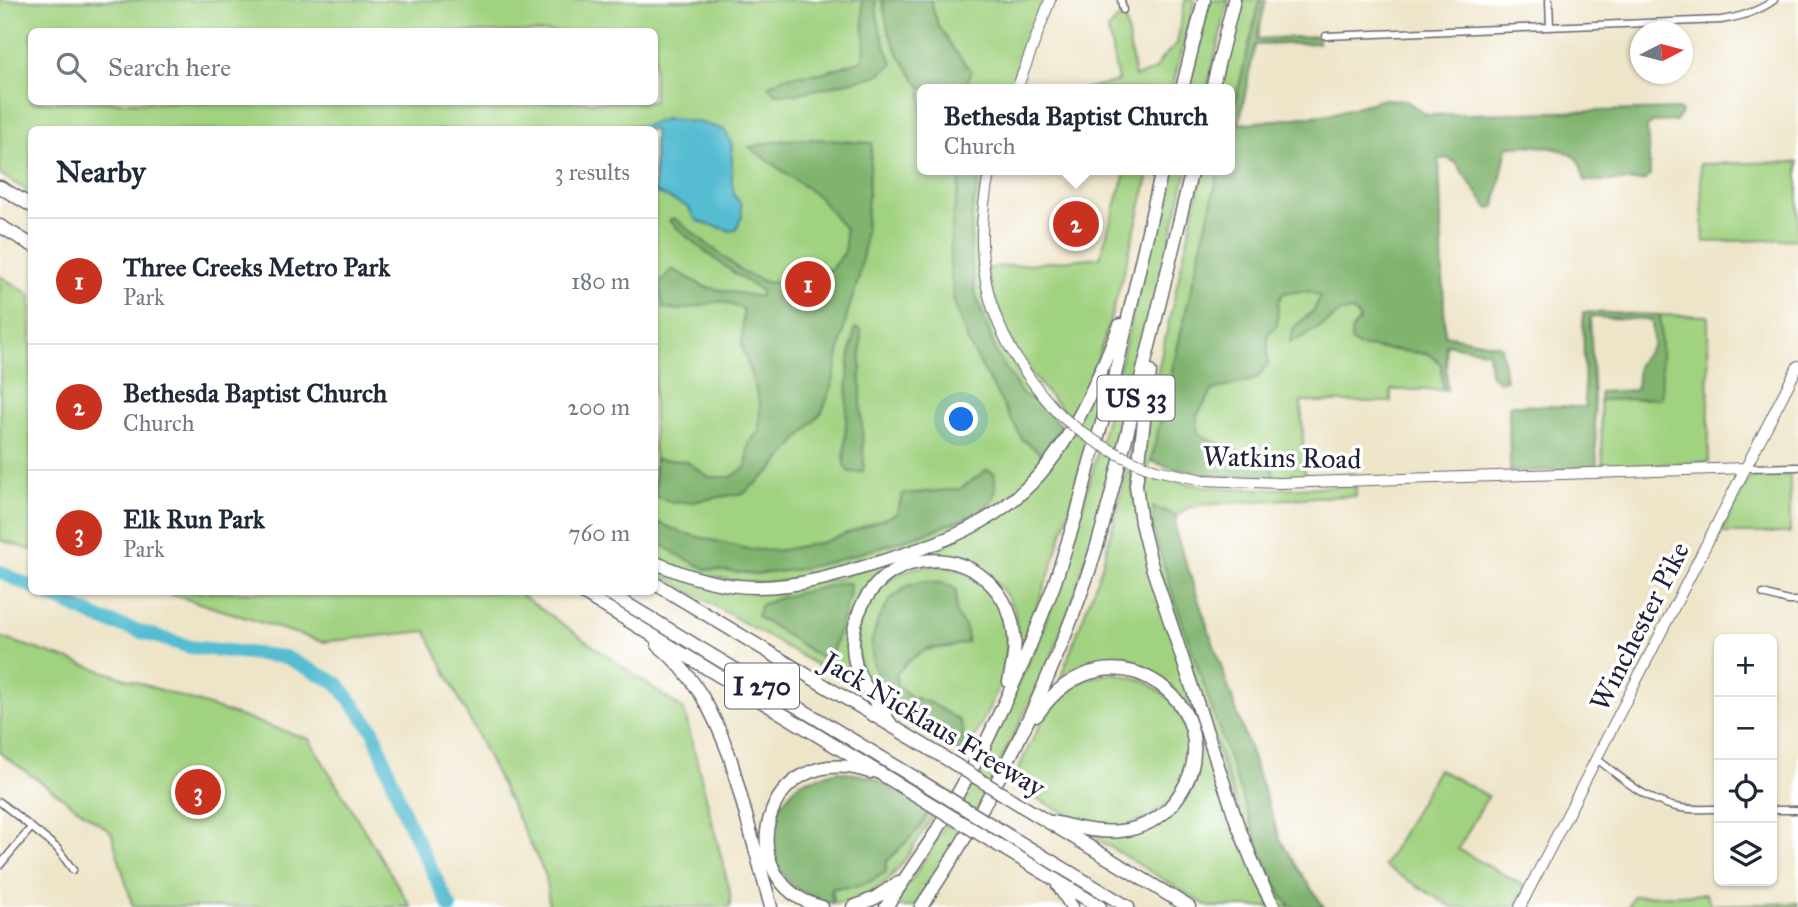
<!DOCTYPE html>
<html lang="en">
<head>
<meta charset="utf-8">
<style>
  body { margin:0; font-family:"IM FELL Great Primer",serif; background:#f6f6f7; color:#1f2937 }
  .controls { position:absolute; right:21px; bottom:21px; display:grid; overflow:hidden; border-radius:10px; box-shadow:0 2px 5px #0004 }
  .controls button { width:63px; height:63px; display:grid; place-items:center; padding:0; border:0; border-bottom:2px solid #e0e1e3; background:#fff; color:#1f2937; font:35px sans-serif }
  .compass { position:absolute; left:1630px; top:21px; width:63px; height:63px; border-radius:50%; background:#fff; box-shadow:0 2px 5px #0004; rotate:84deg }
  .you { position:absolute; left:962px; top:420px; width:24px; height:24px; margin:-18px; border:5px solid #fff; border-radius:50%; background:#1a73e8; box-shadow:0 0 0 10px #1a73e833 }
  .badge { display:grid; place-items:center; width:46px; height:46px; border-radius:50%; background:#c8321e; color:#fff; font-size:23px; font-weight:700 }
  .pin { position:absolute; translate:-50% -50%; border:4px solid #fff; box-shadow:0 2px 7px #0006 }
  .popup { position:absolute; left:917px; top:84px; width:318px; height:91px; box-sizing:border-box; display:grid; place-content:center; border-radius:10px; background:#fff; filter:drop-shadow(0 2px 5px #0005); font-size:23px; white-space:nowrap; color:#747a83 }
  .popup b { font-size:26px; color:#1f2937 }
  .popup::after { content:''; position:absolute; left:50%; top:100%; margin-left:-14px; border:14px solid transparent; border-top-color:#fff }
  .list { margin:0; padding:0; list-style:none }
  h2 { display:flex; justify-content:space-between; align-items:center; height:91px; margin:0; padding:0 28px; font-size:30px }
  h2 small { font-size:23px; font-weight:400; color:#747a83 }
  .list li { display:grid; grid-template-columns:46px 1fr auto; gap:21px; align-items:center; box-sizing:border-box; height:126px; padding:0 28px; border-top:2px solid #e0e1e3 }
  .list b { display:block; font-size:26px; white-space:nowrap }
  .list p { margin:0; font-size:23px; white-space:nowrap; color:#747a83 }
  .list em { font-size:23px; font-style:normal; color:#747a83 }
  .icon { flex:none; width:38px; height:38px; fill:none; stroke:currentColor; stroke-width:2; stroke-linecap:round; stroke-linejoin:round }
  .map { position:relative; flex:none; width:1798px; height:907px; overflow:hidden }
  .search { position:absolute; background:#fff; box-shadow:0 2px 5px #0004; left:28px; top:28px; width:630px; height:77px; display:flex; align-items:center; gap:18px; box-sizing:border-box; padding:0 24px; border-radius:10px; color:#747a83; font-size:26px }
  .panel { position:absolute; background:#fff; box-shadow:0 2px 5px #0004; left:28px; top:126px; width:630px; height:469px; border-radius:10px }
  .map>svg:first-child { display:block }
  .green { fill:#a1d280; stroke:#627a5e; stroke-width:2; fill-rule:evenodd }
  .forest { fill:#80b46e; stroke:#516b54; stroke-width:2 }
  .water { fill:#54bcd1; stroke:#3b6f86; stroke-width:2 }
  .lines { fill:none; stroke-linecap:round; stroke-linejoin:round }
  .river { stroke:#54bcd1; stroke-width:14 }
  .street-casing { stroke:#69666d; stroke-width:9 }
  .secondary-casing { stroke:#69666d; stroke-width:12 }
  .highway-casing { stroke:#69666d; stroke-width:15 }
  .street { stroke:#fff; stroke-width:6 }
  .secondary { stroke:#fff; stroke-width:10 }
  .highway { stroke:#fff; stroke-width:12 }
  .secondary-bridge-casing { stroke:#69666d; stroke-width:12; stroke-linecap:butt }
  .highway-bridge-casing { stroke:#69666d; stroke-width:15; stroke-linecap:butt }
  .secondary-bridge { stroke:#fff; stroke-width:10 }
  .highway-bridge { stroke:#fff; stroke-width:12 }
  .labels { text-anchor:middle; stroke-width:7; stroke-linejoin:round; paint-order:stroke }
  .shield { fill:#fff; stroke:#646476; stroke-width:2 }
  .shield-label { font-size:26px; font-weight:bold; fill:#22223b }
  .street-label { font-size:28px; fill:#22223b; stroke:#fff }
</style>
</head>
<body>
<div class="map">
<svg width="1798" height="907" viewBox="0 0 1798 907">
  <rect width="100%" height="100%" fill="#fff"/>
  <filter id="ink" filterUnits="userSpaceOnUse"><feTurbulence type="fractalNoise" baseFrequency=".0143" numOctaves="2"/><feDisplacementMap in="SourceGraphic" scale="14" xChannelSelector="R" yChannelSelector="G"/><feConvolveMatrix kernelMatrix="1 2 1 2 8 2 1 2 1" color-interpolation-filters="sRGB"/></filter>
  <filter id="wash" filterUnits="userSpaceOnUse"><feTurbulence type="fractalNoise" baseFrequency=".00686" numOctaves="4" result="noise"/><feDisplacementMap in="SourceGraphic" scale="28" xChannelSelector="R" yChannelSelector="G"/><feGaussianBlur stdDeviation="1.57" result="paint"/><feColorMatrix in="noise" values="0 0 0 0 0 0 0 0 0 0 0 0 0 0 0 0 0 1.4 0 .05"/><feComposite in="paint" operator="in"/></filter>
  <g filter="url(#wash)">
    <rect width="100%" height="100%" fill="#eee5c9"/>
    <path class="green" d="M0,0H1046L1022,61L1015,72L1017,78L1013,89H922V170H975L966,197L965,303L1042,453L1062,426L1067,430L1029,481L991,513L925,544L798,580L757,583L697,575L654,559V130H32L31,193L0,174ZM32,32H654V102H32ZM990,504L975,514L926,533L834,561L774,562Z
      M1185,0H1195L1172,89H1083L1118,81L1108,30L1124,12L1135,77L1155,70L1162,58L1177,44Z
      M1210,0H1229L1207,89H1188Z
      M1242,0H1260L1230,123V89H1221Z
      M1798,162V239L1704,242L1700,164Z
      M979,170H986L981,198L989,308L1001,341L1016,369L1043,406L1022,395L997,355L975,292L970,253L972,210L980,176Z
      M1126,170H1150C1136,224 1123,279 1106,333C1097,362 1087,392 1073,419C1025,376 1001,331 987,268L1100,257Z
      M1168,170H1187L1105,499L1068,615L1048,665L981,802L943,865L914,907H893L921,865L965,793L994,738L1038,641L1061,580L1102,437Z
      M1203,170H1219L1151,461L1146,473C1207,495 1291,489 1356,485V496L1318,497L1200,505L1186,509L1176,516L1164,510L1280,893L1291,907H1280L1249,846L1166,593L1148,533L1140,475L1148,415Z
      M0,276L31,295V550L0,540Z
      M1308,291L1320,296C1314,318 1302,315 1294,329C1293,331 1291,339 1291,341L1323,326L1341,312L1353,311L1360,319L1352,330L1358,346L1429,354L1441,364L1443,390H1391V402H1301L1305,478H1274L1198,433L1197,415L1213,390L1256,379L1268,363V333L1278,315V302L1282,293Z
      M1660,315L1708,316L1709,462L1603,468L1600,400L1662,398Z
      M1097,382L1102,384L1073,498L1050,572L1022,645L1019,644L1014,609L1005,593L993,579L974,567L908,560L853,613L862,689L860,690L655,571V568L727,587L837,579L1016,503ZM782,597L830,660H825L757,616L761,605Z
      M1132,442L1135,443L1132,471L1133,493L1271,907H1209L1085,832L1114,836L1181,803L1197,770L1196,730L1192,714L1183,700L1172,687L1161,679L1139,669L1122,665H1102L1078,671L1059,682L1101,569L1119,503Z
      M1790,475V533H1721L1750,477Z
      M933,565C970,569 993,582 1003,619C1007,633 1009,648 1006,662C1001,690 978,729 965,755L960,752L963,745L931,703L911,697L897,685L896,675C912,654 922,648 949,647L966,628L956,615L878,678L903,715C890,705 875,696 867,681C852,655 855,617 875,593C882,584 895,576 906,571C914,567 924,567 933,565Z
      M164,592H517L684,710L730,892V907H549L546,876L426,631L323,642Z
      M0,637L309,739L411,907H133L111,832L0,753Z
      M1115,673L1146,681L1170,699L1181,718L1187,736L1188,766L1171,801L1150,817L1122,827L1094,826L1080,821L1011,785C1025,756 1046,703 1072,686C1085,678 1100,676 1115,673Z
      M1438,769L1488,796L1458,849L1526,887L1515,907H1452L1384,866Z
      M929,811L934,814C910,852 883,907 831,903L833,901L832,889C839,886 844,888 851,887C864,886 875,879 886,872V863C901,844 919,835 929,811Z
      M1706,894L1711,905L1798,903V907H1628L1633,896Z"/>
    <path class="forest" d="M862,0H875C878,25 882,41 893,64L876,76L796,94H776L768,86L784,77L826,72L862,60L865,48Z
      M882,0H930L938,25L953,48L971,71L965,89H922L899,55L888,30Z
      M1260,0H1266L1257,39L1318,36V43L1255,45L1239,124L1331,114L1384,99L1405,100L1427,115L1679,109L1681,113L1676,121L1654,122L1647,127L1650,176L1644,181H1585C1583,175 1581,165 1578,160C1567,146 1523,143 1507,147L1495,206L1489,209L1455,162L1446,158L1439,160L1445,335L1501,346L1506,380L1499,382L1490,374L1488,352L1446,344L1447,390H1443L1441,364L1429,354L1358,346L1351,341L1352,330L1360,319L1353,311L1341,312L1323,325L1299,339L1290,341L1294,327L1314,311L1320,296L1308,291L1283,293L1278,302L1277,326L1268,333V363L1256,379L1213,390L1197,415L1198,433L1212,441L1272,464L1274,478C1233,478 1191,477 1151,461L1219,170H1230V123Z
      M811,139L872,143L864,249L858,281L847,315L832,387L822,412L771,471L744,493L691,502L673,503L655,496V459L686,461L709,477H731L746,467L749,443L759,431L760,404L742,346L743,309L720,301L681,310L663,308L659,284L672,269L705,287L760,297L761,291C728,270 698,247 669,221L674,218L744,273L768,283L809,275L831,269L845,252V229L819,197L749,147L785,140Z
      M962,170H979L980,176L972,210L970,253L975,292L997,355L1022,394L1043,406L1062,426L1042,454L1022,439L968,342L954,302L950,265L952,222Z
      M1583,312L1660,315L1662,398L1600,400V392L1636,390L1638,364L1653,345L1652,320L1590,317L1597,468L1510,472L1509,405L1585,407Z
      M855,328L861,330V404L864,468L862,472H849L844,465L849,360Z
      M987,470L994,473L996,490L990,504L975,514L926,533L834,561L794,570L756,574L706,569L678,555L655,540V521L683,533L748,549L776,551L824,542L896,514L903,494L960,489Z
      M1153,507L1176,516V534L1280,839L1304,878L1324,907H1291L1280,893L1264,861L1173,595L1154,533Z
      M922,581L946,584L956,589V615L966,628L968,642L949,647L928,648L905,663L896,675L897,685L911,697L931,703L960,721C964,733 965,741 960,752L903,715L878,678L873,662L871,644L878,620L890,600L906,587Z
      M841,583H850L849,597L830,660H825L757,616L761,605L782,597Z
      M838,771L872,777L929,811C918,836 902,843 886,863V872C875,879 864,886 851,887C844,888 839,886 832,889L831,892L833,901L831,903H825L791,886L777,865L772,848V831L780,804L800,782Z"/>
    <path class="water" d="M665,119C686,119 705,123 725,130L732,145V182L734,195L741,204L742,216L736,230L731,231L697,221L688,207L655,192L654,130L594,129L604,126H644Z"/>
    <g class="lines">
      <path class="river" d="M0,572L32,587
        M42,592L103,620L190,647L285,657L337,683L373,730L408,822L450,907"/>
    </g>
  </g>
  <g filter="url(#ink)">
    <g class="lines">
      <defs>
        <path id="street" d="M1121,0L1123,10
          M1549,0L1550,27
          M1326,36L1721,20C1740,17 1758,12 1774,0
          M1746,468L1798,467
          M1763,594L1788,601H1798
          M1597,759C1622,778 1648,803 1681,808C1693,810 1707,809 1719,809
          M0,802L57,848L73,870
          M1772,810H1798
          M0,865L31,828"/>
        <path id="secondary" d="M1017,89L1050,0
          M990,170C968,267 990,337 1056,411
          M1156,470L1203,480L1279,483L1746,468
          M1520,907L1798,366"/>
        <path id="highway" d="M1182,89L1204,0
          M1212,89L1234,0
          M0,187L32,206
          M0,226L32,245
          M1150,372L1136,485L1141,523L1152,567L1237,823L1259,878L1274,907
          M654,562C687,577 721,587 757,587C800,587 839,575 880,562C943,542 995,525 1040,474C1078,431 1098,377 1120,325
          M654,583L940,755
          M581,592L911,792
          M607,592L917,779
          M658,645C695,675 714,714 730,757L771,907
          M1037,715C1111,607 1245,713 1174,802C1161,819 1141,829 1120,831C1095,834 1070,825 1046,821
          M892,726C882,710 861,684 856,667C845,624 866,578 910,564C960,548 1010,584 1014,635C1016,651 1012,667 1009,682
          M1022,806L1189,907
          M1019,842L1128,907
          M1008,851L1100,907
          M1058,885L1072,907
          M822,907C727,883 762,737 870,772
          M853,907L875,898L899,882
          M886,907L935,834L982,751L1023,663L1054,585L1077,513L1090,462L1110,397L1162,170
          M921,907C992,802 1048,690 1089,571C1104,527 1114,482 1126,438C1149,349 1170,259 1192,170"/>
      </defs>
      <use href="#street" class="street-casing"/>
      <use href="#secondary" class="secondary-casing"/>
      <use href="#highway" class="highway-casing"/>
      <use href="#street" class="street"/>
      <use href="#secondary" class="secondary"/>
      <use href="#highway" class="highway"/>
      <defs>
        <path id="secondary-bridge" d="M1056,411C1085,438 1118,457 1156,470"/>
        <path id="highway-bridge" d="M940,755L1022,806
          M917,779L1019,842
          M911,792L1008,851"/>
      </defs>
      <use href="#secondary-bridge" class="secondary-bridge-casing"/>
      <use href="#highway-bridge" class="highway-bridge-casing"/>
      <use href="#secondary-bridge" class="secondary-bridge"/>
      <use href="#highway-bridge" class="highway-bridge"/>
    </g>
  </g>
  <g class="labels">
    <g class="shield">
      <rect x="1097.5" y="375.5" width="77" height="45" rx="5"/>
      <rect x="725" y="663.5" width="74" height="45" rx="5"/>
    </g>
    <g class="shield-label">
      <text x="1136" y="407">US 33</text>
      <text x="762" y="695">I 270</text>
    </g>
    <g class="street-label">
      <text transform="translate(1282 457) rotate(1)" y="10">Watkins Road</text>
      <text transform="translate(1639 626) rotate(-63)" y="10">Winchester Pike</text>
      <text transform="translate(934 724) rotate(31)" y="10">Jack Nicklaus Freeway</text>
    </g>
  </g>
</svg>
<div class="controls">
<button>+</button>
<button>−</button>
<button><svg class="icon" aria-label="locate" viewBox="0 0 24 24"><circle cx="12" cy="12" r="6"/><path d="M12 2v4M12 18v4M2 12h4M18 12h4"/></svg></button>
<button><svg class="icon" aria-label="layers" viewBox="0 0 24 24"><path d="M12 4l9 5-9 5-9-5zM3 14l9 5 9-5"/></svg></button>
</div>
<svg class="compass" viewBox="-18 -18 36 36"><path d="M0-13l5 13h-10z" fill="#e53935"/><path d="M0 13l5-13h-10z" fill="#747a83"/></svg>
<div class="you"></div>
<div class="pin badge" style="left:808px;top:284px">1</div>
<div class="pin badge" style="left:1076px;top:224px">2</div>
<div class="popup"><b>Bethesda Baptist Church</b>Church</div>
<div class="pin badge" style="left:198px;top:792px">3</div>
<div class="search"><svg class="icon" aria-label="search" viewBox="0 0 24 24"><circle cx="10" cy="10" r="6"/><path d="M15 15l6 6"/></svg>Search here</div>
<section class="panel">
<h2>Nearby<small>3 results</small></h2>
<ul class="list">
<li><span class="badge">1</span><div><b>Three Creeks Metro Park</b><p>Park</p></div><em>180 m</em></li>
<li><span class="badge">2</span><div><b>Bethesda Baptist Church</b><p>Church</p></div><em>200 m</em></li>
<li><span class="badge">3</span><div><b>Elk Run Park</b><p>Park</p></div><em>760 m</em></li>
</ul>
</section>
</div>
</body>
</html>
